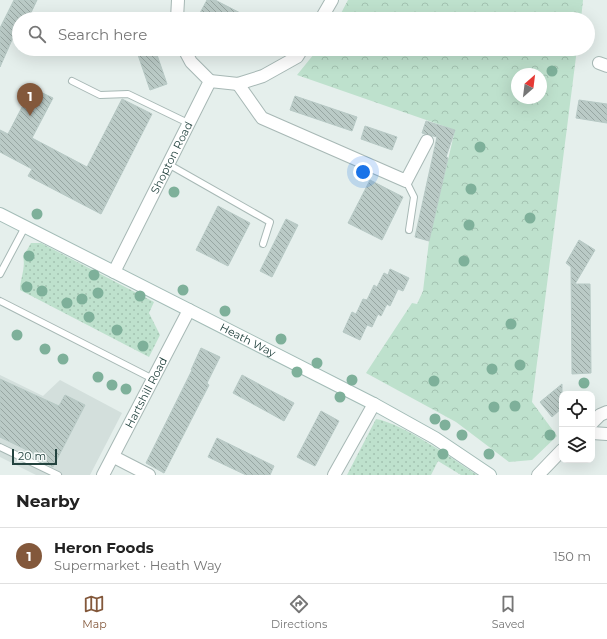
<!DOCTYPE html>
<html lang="en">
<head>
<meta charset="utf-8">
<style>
  body { margin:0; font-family:Montserrat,sans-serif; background:#f2f2f2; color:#222 }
  .controls { position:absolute; right:12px; bottom:12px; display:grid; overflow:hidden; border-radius:8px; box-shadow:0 4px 16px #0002 }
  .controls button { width:36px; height:36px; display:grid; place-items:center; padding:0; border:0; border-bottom:1px solid #e0e0e0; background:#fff; color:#222; font:20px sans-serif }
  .compass { position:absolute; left:511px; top:68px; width:36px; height:36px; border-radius:50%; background:#fff; box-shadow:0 4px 16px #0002; rotate:28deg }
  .scale { position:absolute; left:12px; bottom:10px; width:45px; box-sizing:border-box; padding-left:4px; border:2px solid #23433f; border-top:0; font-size:11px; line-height:14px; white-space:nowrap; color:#23433f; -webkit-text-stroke:3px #f7fbfa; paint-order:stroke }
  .you { position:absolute; left:363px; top:172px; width:14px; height:14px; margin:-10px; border:3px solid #fff; border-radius:50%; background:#1a73e8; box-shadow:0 0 0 6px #1a73e833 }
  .badge { display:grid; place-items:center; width:26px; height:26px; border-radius:50%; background:#83583b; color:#fff; font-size:13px; font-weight:700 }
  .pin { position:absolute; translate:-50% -33px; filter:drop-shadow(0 1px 2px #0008) }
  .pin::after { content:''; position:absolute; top:21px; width:14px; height:12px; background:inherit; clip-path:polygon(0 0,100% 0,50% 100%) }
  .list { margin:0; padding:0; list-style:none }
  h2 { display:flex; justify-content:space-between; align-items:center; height:52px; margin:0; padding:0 16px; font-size:17px }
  h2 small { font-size:13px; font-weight:400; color:#767676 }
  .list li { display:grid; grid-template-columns:26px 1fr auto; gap:12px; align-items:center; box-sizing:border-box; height:56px; padding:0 16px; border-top:1px solid #e0e0e0 }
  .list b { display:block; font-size:15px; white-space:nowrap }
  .list p { margin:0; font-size:13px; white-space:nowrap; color:#767676 }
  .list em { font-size:13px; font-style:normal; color:#767676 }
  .icon { flex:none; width:22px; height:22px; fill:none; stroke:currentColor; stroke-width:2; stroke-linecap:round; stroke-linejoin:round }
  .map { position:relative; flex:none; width:607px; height:475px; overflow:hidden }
  .search { position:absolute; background:#fff; box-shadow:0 4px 16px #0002; left:12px; right:12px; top:12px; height:44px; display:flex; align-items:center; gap:10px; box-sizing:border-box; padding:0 14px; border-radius:22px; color:#767676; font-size:15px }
  .sheet { height:108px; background:#fff }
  nav { display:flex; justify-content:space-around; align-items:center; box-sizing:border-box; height:56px; border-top:1px solid #e0e0e0; background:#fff; font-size:11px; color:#767676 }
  nav a { display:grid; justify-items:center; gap:2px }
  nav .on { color:#83583b }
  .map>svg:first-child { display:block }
  .built { fill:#d3dfdc }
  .grass { fill:url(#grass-dots) }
  .forest { fill:url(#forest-crowns); fill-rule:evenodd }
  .building { fill:url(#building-back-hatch); stroke:#b7c9c5 }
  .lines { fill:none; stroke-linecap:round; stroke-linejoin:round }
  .lane-casing { stroke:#a7b8b5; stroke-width:8 }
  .street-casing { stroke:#a7b8b5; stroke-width:14 }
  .secondary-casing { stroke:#a3bcb7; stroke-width:14 }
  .lane { stroke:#fff; stroke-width:6 }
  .street { stroke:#fff; stroke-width:12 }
  .secondary { stroke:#fff; stroke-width:12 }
  .tree { fill:#7eb09a }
  .labels { text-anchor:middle; stroke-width:3; stroke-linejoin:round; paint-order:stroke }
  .street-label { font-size:11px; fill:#23433f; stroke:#f7fbfa }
</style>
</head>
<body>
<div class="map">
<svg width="607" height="475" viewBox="0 0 607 475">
  <defs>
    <pattern id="grass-dots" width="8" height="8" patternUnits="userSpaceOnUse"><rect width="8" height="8" fill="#bee1cd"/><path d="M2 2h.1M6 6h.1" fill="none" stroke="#a3c2b1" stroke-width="1.8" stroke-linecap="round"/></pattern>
    <pattern id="forest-crowns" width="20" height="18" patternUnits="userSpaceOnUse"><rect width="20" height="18" fill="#bee1cd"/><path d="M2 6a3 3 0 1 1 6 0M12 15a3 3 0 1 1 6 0" fill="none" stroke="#a3c2b1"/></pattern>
    <pattern id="building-back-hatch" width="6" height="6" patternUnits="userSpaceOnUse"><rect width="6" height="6" fill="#bacac6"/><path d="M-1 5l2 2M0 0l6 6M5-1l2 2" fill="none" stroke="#97a6a2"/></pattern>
  </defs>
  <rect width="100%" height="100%" fill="#e5efec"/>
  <path class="built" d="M0,375L43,396L60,380L122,413L90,475H36L0,457Z"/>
  <path class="grass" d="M31,243H41L154,302L149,313L160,335L149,357L20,290C20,280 26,266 23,257Z
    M376,419C402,423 453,459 477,475H461L438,461L431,475H347Z"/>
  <path class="forest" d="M348,0H583L581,19H338Z
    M318,49H577L532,402L557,436L532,460L509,462L456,422L366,373L412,303L417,304L423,291L429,241L455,130L297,75ZM517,74H541V98H517Z"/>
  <path class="building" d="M14,0H37L28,19H19V24L0,67V28Z
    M207,0H215L252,19H211L200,13Z
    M136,49H155L167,84L150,90Z
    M32,88L53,98L32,138L87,167L122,99L152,114L101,214L28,176L32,169L0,152V130L8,134Z
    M295,96L357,117L352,131L290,110Z
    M579,100L607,104V123L576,118Z
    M426,121L455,130L446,157L448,158L429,241L415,237L437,137L422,133Z
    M365,126L397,137L392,150L361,139Z
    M370,180L403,197L382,240L348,223Z
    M218,206L250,223L228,266L196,250Z
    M286,219L298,225L272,277L260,271Z
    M579,240L595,250L575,284H590L591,373L572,374L571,267L566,263Z
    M390,269L409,278L403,291L398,289L390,306L387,304L381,316L378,314L372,327L367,325L360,340L343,332L352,312L356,314L363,299L367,300L374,285L377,287L384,273L388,275Z
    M201,348L220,357L207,383L209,385L164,473L146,463L192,370H191Z
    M242,375L294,403L284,421L233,393Z
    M0,379L59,406L65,395L85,405L53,467L34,457L35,454L0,437Z
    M562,384V408L552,417L540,402Z
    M321,411L339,421L315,466L297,457Z
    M217,438L274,466L270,475H246L208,457Z"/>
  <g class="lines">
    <defs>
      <path id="lane" d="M72,81L100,95L128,94L188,123
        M168,164L270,222L263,244
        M406,181L414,197L409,230
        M0,274L25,227
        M0,301L153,379
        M0,447L58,475"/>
      <g id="street">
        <path d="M177,19L178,0"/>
        <path d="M321,19L332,0"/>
        <path d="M599,63L607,66"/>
        <path d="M210,81L238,84L263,76L297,57L302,49"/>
        <path d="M238,84L262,118L406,181L427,141"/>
        <path id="s1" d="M114,272L210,81L191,62L184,49"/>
        <path d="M592,423L600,415L607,412"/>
        <path d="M592,433L607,434"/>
        <path d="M114,457L149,475"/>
        <path id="s2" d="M103,475L189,310"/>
        <path d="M334,475L374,404"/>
        <path d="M538,475L562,450"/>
      </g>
      <g id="secondary">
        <path id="s3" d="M0,214L374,404L435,438L490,475"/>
      </g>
    </defs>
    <use href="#lane" class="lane-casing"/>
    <use href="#street" class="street-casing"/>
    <use href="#secondary" class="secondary-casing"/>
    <use href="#lane" class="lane"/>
    <use href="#street" class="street"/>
    <use href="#secondary" class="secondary"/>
  </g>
  <g class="tree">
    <circle cx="552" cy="71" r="5.5"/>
    <circle cx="480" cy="147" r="5.5"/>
    <circle cx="471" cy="189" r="5.5"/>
    <circle cx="174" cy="192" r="5.5"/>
    <circle cx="37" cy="214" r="5.5"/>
    <circle cx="530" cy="218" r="5.5"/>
    <circle cx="469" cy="225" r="5.5"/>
    <circle cx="29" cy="256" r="5.5"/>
    <circle cx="464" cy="261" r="5.5"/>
    <circle cx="94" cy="275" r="5.5"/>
    <circle cx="27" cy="287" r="5.5"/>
    <circle cx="183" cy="290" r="5.5"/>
    <circle cx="42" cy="291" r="5.5"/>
    <circle cx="98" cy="293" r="5.5"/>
    <circle cx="140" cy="296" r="5.5"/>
    <circle cx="82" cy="299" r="5.5"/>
    <circle cx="67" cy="303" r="5.5"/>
    <circle cx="225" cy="311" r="5.5"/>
    <circle cx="89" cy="317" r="5.5"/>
    <circle cx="511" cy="324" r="5.5"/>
    <circle cx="117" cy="330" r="5.5"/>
    <circle cx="17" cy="335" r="5.5"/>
    <circle cx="281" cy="339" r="5.5"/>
    <circle cx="143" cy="346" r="5.5"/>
    <circle cx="45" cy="349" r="5.5"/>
    <circle cx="63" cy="359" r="5.5"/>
    <circle cx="317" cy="363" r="5.5"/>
    <circle cx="520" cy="365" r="5.5"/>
    <circle cx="492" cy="369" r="5.5"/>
    <circle cx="297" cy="372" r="5.5"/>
    <circle cx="98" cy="377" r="5.5"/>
    <circle cx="352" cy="380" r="5.5"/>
    <circle cx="434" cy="381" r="5.5"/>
    <circle cx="584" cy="383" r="5.5"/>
    <circle cx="112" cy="385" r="5.5"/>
    <circle cx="126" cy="389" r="5.5"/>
    <circle cx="340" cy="397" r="5.5"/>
    <circle cx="515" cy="406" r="5.5"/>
    <circle cx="494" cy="407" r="5.5"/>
    <circle cx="435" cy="419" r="5.5"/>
    <circle cx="445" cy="425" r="5.5"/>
    <circle cx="462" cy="435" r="5.5"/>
    <circle cx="550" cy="435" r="5.5"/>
    <circle cx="443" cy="454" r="5.5"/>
    <circle cx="489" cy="454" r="5.5"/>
  </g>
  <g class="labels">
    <g class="street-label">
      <text dy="4" stroke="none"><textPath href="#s1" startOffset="128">Shopton Road</textPath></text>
      <text dy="4" stroke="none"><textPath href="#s3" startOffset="278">Heath Way</textPath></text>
      <text dy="4" stroke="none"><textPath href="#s2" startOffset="93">Hartshill Road</textPath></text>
    </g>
  </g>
</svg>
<div class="controls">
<button><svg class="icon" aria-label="locate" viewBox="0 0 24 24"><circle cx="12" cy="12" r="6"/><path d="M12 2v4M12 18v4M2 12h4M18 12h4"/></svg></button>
<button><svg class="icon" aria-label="layers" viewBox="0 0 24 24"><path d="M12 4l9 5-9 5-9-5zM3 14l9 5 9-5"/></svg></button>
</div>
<svg class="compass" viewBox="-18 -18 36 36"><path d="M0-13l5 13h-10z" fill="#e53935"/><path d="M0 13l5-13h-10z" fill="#767676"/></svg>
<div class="scale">20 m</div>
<div class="you"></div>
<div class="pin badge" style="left:30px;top:116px">1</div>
<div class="search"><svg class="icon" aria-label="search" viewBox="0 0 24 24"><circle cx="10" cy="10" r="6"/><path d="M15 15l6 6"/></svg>Search here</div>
</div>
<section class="sheet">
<h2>Nearby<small></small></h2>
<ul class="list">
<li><span class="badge">1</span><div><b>Heron Foods</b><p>Supermarket · Heath Way</p></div><em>150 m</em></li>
</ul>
</section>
<nav>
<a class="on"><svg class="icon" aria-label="map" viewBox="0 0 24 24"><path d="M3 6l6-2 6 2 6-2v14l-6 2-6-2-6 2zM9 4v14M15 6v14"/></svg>Map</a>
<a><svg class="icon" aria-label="directions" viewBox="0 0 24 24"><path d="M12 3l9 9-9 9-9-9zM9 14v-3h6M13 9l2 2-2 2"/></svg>Directions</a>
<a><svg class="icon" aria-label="saved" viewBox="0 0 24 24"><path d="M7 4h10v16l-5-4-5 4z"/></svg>Saved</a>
</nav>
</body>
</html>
